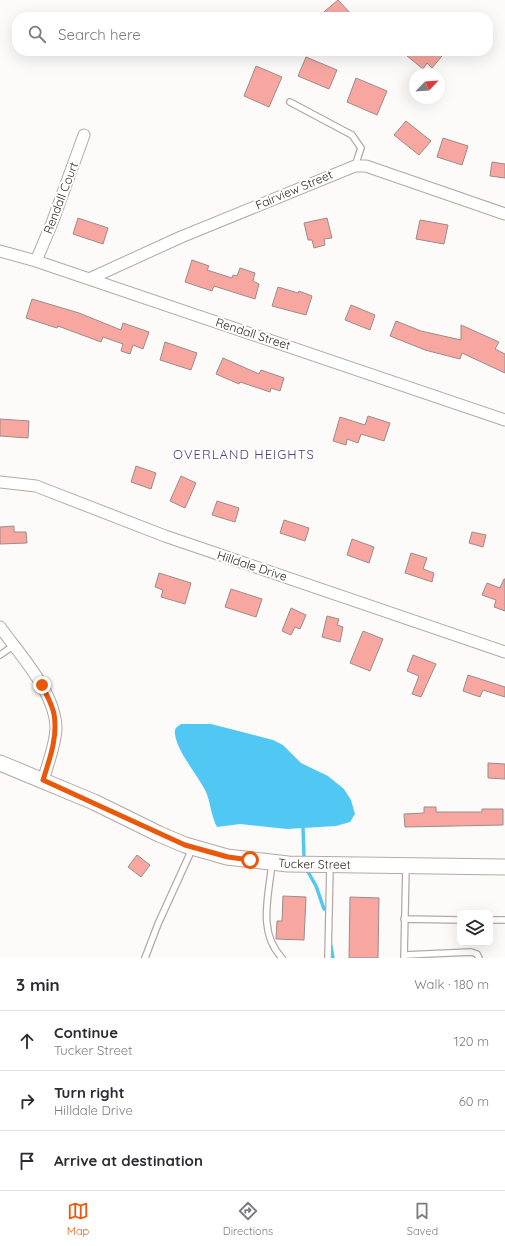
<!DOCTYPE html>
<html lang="en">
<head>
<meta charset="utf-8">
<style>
  body { margin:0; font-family:Quicksand,sans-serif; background:#f2f2f3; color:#2b2b33 }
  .controls { position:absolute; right:12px; bottom:12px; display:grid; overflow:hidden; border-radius:8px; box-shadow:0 4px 16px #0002 }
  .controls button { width:36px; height:36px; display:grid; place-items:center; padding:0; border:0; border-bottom:1px solid #e1e1e2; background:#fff; color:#2b2b33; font:20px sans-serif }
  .compass { position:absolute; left:409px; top:68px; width:36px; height:36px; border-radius:50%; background:#fff; box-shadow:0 4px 16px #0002; rotate:65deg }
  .stop { position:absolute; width:12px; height:12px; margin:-9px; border:3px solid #ea580c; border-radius:50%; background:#fff }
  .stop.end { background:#ea580c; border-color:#fff; box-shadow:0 1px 4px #0008 }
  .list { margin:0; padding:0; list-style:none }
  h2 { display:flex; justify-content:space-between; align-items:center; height:52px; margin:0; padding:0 16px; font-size:17px }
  h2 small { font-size:13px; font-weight:400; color:#7c7c81 }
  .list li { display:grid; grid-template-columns:26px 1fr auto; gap:12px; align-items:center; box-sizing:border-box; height:60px; padding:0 16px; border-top:1px solid #e1e1e2 }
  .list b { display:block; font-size:15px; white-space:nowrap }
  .list p { margin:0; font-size:13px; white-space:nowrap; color:#7c7c81 }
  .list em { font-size:13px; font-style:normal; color:#7c7c81 }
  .icon { flex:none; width:22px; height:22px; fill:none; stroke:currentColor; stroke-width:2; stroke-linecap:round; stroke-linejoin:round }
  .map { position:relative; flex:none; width:505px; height:958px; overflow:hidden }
  .search { position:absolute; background:#fff; box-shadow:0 4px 16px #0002; left:12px; right:12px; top:12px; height:44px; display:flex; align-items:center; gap:10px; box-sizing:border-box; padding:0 14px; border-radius:16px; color:#7c7c81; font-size:15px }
  .sheet { height:232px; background:#fff }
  nav { display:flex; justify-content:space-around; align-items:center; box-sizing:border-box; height:56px; border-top:1px solid #e1e1e2; background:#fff; font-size:11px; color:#7c7c81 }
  nav a { display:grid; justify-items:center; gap:2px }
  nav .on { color:#ea580c }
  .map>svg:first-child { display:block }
  .water { fill:#51c8f4 }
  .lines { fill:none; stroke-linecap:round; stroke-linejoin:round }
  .stream { stroke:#51c8f4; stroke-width:3.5 }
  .building { fill:#f8a7a0; stroke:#9b8c8a }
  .lane-casing { stroke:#b6a8a1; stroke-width:8 }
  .street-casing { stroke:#b6a8a1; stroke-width:13 }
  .secondary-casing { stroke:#b6a8a1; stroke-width:17 }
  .lane { stroke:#fff; stroke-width:5.5 }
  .street { stroke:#fff; stroke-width:11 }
  .secondary { stroke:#fff; stroke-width:15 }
  .route { stroke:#ea580c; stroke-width:5 }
  .labels { text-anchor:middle; stroke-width:4; stroke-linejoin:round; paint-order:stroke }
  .street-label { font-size:12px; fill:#2c2724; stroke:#fff }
  .neighbourhood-label { font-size:13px; letter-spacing:1px; fill:#573c78; stroke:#fff }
</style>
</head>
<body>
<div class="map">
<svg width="505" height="958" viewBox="0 0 505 958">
  <rect width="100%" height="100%" fill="#fdfbf9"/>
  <path class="water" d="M181,724H211L273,740L283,745L301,763L328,776L344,789L351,800L355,814L350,822L336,826L287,829L240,824L217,827C211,816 211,804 206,792C198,775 177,752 175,734C174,728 177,727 181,724Z"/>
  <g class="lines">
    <path class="stream" d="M301,824L303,827L304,856
      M307,870L316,886L324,909
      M331,946L333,958"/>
  </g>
  <path class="building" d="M338,0L354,17H318Z
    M401,51H446L432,68L427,63L423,69Z
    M306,57L337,70L329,89L298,76Z
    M256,66L282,77L269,107L244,96Z
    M356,78L387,91L377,115L347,102Z
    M406,121L431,141L419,155L394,135Z
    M443,138L468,146L462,165L437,157Z
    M492,162L505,164V178L490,176Z
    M78,218L108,228L103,244L73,234Z
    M327,218L332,238L324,239L325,245L314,248L312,240H308L304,223Z
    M420,220L448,225L444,244L416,239Z
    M192,260L209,266L207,270L232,278L233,275L237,276L240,268L255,273L253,281L259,284L255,299L214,286L212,291L185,282Z
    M278,287L298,293L299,291L312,296L306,315L272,306Z
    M32,299L79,313L121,330L123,323L149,332L143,349L133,345L130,354L121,351L123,344L103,337L101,342L58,326L57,328L26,318Z
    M351,305L375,315L370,330L345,320Z
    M396,321L421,331L461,340V325L499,342L495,349L505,354V373L462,353L460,359L425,350L390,336Z
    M165,342L197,353L191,370L160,360Z
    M223,358L259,374L261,370L284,378L280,391L271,388L270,392L240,382L239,384L216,374Z
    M368,416L390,423L384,441L361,434L358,443L347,439L346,445L333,441L340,417L365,425Z
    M0,419L29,421L28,438L0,436Z
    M136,466L156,473L151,489L131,482Z
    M181,476L196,483L185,508L170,501Z
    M217,501L239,508L235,522L212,515Z
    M284,520L309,528L305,541L280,533Z
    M14,526V532H26L27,543L0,544V527Z
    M472,532L486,535L483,547L469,543Z
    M352,539L374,547L369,563L347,555Z
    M411,553L427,558L423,569L434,573L432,582L405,573Z
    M159,573L191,583L185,604L161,597L163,590L155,587Z
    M504,579H505V611L494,607L496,600L482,595L487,583L500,588Z
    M231,589L262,599L256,617L225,607Z
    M291,608L306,615L300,629L295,627L291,635L282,631Z
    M327,616L339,619L337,625L343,627L340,642L322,637Z
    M363,631L383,639L370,671L350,663Z
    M413,655L436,664L421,697L412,694L419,676L407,671Z
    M468,675L505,687V697L483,690L480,697L463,691Z
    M488,763L505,764V779L488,778Z
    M424,807H436V812H482V809H503V825L405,827L404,814L424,813Z
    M137,855L150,865L141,877L128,867Z
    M283,896L306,897L304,940L276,939L277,921H282Z
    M350,897L379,898L378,958H349Z"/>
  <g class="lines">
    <defs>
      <path id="lane" d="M290,102L352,135L361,148L355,166
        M0,655L13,646
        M272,863C269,895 257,932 282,958
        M404,919L460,920
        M490,920H505
        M404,955L471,952L477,954L479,958
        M145,958L158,924L193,847
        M328,958L330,866
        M404,958L406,866"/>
      <path id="street" d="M0,251L36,261L505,420
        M36,261L52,223L84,135
        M89,279L181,237L355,166H366L505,214
        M0,482L36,486L165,536L505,652
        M0,627C20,655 56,693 56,729C55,746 48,764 43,780"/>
      <g id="secondary">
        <path id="s1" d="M0,763L94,802L159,834L185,845L227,857L288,864L505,867"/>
      </g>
    </defs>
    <use href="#lane" class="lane-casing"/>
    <use href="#street" class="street-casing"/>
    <use href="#secondary" class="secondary-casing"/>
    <use href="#lane" class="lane"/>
    <use href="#street" class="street"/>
    <use href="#secondary" class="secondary"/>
  </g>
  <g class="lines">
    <path class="route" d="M42,685C46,694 52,704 54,714C58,736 50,758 43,780L185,845L228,857L250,860"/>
  </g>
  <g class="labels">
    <g class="street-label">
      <text transform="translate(294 190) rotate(-23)" y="4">Fairview Street</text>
      <text transform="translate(61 198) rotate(-69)" y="4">Rendall Court</text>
      <text transform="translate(253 334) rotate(18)" y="4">Rendall Street</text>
      <text transform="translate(252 566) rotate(18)" y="4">Hilldale Drive</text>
      <text dy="4" stroke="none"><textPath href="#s1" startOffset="334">Tucker Street</textPath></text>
    </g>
    <g class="neighbourhood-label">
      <text x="244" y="459">OVERLAND HEIGHTS</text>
    </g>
  </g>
</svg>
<div class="controls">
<button><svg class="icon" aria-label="layers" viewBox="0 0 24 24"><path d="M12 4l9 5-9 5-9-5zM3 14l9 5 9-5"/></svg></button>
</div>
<svg class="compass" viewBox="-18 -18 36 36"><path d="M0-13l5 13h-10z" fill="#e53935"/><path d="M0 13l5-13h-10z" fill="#7c7c81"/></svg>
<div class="stop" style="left:250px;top:860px"></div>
<div class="stop end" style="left:42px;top:685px"></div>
<div class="search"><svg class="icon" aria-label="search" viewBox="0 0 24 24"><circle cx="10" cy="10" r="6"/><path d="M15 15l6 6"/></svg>Search here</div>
</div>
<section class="sheet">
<h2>3 min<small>Walk · 180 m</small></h2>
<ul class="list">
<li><svg class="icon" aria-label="ahead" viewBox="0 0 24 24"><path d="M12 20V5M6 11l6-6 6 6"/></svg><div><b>Continue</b><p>Tucker Street</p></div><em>120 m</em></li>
<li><svg class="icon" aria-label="right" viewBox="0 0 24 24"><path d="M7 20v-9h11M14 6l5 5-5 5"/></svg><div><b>Turn right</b><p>Hilldale Drive</p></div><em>60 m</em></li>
<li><svg class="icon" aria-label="arrive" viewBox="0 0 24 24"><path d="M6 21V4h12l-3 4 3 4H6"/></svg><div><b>Arrive at destination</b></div></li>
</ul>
</section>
<nav>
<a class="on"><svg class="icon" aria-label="map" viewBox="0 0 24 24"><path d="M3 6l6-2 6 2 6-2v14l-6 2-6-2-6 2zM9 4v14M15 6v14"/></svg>Map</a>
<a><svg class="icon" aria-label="directions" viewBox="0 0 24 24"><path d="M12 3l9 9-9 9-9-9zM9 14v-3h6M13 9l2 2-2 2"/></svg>Directions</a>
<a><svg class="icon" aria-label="saved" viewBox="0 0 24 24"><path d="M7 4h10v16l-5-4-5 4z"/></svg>Saved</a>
</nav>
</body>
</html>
